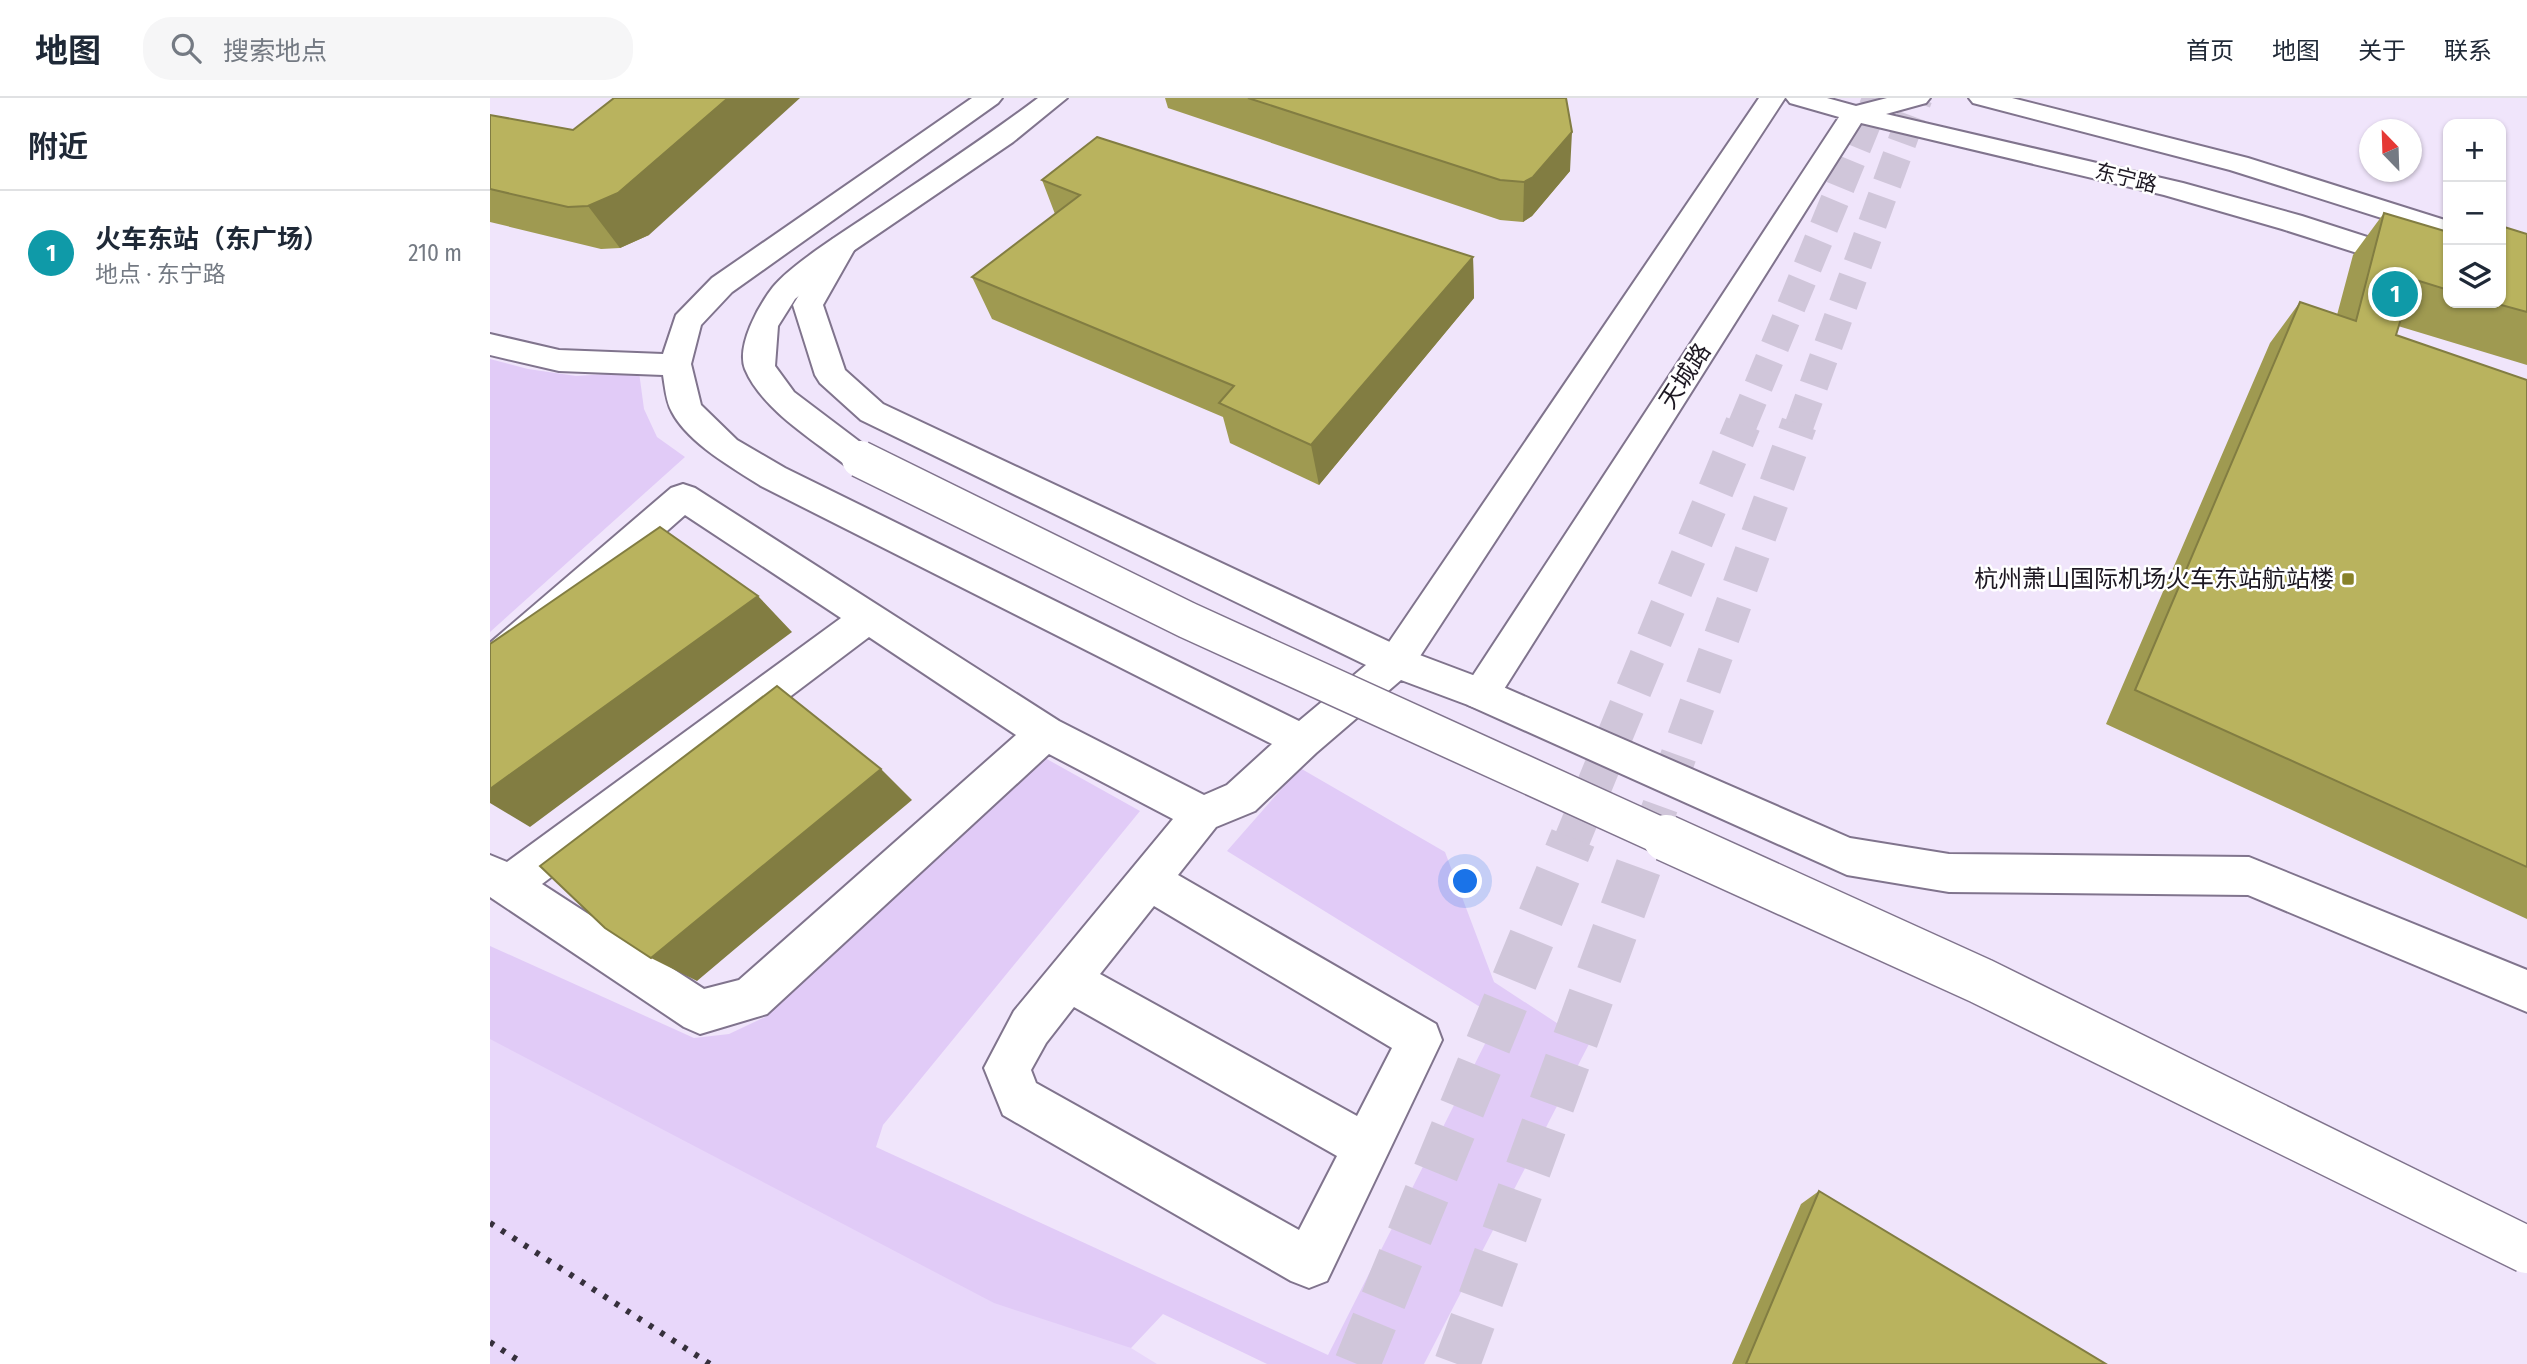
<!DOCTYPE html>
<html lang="zh">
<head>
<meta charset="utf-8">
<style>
  body { margin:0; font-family:"Fira Sans Condensed","Noto Sans SC",sans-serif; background:#f6f6f7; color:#1f2937 }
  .controls { position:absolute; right:21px; top:21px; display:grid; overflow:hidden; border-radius:14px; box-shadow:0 2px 5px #0004 }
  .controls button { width:63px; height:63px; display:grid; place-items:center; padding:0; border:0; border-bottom:2px solid #e0e1e3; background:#fff; color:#1f2937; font:35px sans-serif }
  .compass { position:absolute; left:1869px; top:21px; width:63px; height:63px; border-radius:50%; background:#fff; box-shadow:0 2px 5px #0004; rotate:337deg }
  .you { position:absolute; left:976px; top:784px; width:24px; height:24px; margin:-18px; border:5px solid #fff; border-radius:50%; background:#1a73e8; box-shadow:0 0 0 10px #1a73e833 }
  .badge { display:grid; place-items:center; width:46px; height:46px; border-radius:50%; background:#d93025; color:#fff; font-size:23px; font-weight:700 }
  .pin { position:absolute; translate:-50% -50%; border:4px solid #fff; box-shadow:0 2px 7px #0006 }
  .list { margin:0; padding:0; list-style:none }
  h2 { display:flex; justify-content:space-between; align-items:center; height:91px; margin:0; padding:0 28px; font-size:30px }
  h2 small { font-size:23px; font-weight:400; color:#747a83 }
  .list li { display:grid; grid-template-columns:46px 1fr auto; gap:21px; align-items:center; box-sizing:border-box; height:126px; padding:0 28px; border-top:2px solid #e0e1e3 }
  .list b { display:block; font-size:26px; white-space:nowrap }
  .list p { margin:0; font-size:23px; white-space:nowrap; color:#747a83 }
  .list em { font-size:23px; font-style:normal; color:#747a83 }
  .icon { flex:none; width:38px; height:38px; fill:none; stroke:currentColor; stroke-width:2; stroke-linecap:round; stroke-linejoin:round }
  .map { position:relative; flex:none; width:2037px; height:1266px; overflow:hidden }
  header { display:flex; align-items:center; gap:42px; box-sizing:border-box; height:98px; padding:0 35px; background:#fff; border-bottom:2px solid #e0e1e3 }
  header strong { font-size:33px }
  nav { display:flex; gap:38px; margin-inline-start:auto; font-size:24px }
  .search { width:490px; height:63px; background:#f6f6f7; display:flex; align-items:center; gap:18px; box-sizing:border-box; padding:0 24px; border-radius:28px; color:#747a83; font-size:26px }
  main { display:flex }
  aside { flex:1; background:#fff }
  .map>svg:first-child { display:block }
  .built { fill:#e8d7fa }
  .green { fill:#e1cbf7 }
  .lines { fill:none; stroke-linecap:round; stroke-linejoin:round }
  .major-tunnel-far2 { stroke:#d0c6da; stroke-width:29; stroke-dasharray:29 14; stroke-linecap:butt }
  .major-tunnel-far1 { stroke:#d0c6da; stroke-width:36; stroke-dasharray:36 18; stroke-linecap:butt }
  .major-tunnel { stroke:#d0c6da; stroke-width:46; stroke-dasharray:46 23; stroke-linecap:butt }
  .minor-casing { stroke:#80748d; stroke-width:4 }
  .major-casing { stroke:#80748d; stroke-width:4 }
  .minor { fill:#fff; fill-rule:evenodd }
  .major { fill:#fff; fill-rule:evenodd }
  .rail { stroke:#36303c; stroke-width:6; stroke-dasharray:4.5 9; stroke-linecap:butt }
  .major-bridge-far1-casing { stroke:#80748d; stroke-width:39; stroke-linecap:butt }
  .major-bridge-casing { stroke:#80748d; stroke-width:49; stroke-linecap:butt }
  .major-bridge-far1 { stroke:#fff; stroke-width:36 }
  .major-bridge { stroke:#fff; stroke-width:46 }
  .wall { fill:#9f9a51 }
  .shaded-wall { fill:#827d42 }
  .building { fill:#b9b35e; stroke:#827d42; stroke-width:2 }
  .poi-dot { fill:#88822a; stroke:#fff; stroke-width:2.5 }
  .labels { text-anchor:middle; stroke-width:5; stroke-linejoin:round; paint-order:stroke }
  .far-street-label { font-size:21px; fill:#1d1822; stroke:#fff }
  .street-label { font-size:24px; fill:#1d1822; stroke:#fff }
  .poi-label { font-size:24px; fill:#1d1822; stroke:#fff; text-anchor:end }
</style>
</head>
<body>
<header>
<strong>地图</strong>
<div class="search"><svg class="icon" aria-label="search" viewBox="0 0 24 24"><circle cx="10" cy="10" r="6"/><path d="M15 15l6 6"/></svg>搜索地点</div>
<nav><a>首页</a><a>地图</a><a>关于</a><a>联系</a></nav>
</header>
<main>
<aside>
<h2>附近<small></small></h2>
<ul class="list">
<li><span class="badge" style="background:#0f9aa8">1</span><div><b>火车东站（东广场）</b><p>地点 · 东宁路</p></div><em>210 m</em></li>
</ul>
</aside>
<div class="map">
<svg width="2037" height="1266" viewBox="0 0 2037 1266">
  <rect width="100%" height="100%" fill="#f0e5fb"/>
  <path class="built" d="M0,851L641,1250L667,1266H0Z"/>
  <path class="green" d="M0,261L38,271L86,278L149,274L154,311L167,339L195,359L0,534Z
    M555,660L650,713L393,1027L386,1049L838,1257L1008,920L737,753L810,670L955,754L1004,884L1099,946L934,1266H777L673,1216L641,1250L504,1205L0,941V848L204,940L239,936L275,919Z"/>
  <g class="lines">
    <path class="major-tunnel-far2" d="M1252,328L1387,0
      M1309,328L1428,0"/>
    <path class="major-tunnel-far1" d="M1082,742L1253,326
      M1158,742L1309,326"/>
    <path class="major-tunnel" d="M867,1266L1083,740
      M967,1266L1159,740"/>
    <defs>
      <path id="minor" d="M482,0H512L508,5L242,194L211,227L201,266L211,307L247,342L295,370L809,623L876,567L371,322L330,285L325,277L303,207L343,141L353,138L363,141L367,147L333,207L355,272L393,306L919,553L1004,585L1360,740L1459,756L1759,759L2037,872V914L1758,797L1459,794L1357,777L978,607L911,582L826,655L765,713L726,729L688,777L946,926L952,942L837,1183L819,1190L801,1183L513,1017L494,970L524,913L683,721L559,656L277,916L210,936L194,929L0,799V757L17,764L351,520L195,417L13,578L0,582V545L181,390L193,386L205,390L569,623L714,697L737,687L782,646L271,388C243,370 198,345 182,314C176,304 175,289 173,277L69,273L0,257V236L69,252L173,256L186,217L222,180ZM379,539L526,637L249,882L214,891L52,786ZM664,808L902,950L867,1018L610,876ZM584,909L847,1058L809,1132L546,985L541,972L556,945Z"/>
      <path id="major" d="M548,0H577L523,44L363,153L305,201L288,228L285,268L304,294L382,353L386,361L382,369L370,373L358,369C325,343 272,312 255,271C246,248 269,207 283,189C302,166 352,135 377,118C434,80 492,42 548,0Z
        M1269,0H1295L919,575L906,579L893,575L887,564L893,553Z
        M1296,0H1337L1366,8L1397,0H1440L1436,5L1396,16L1693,85L1812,118L1958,165V184L1792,131L1674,97L1371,25L1004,607L991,612L978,607L972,596L978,585L1349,19L1300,5Z
        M1479,0H1522L1758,60L1958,123V141L1740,72L1483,5Z"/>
    </defs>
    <use href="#minor" class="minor-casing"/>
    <use href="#major" class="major-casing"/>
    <use href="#minor" class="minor"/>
    <use href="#major" class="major"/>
    <path class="rail" d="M0,1125L220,1266
      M0,1244L34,1266"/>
    <defs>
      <path id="major-bridge-far1" d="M370,361L697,522L1180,742"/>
      <path id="major-bridge" d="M1176,740L1491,883L2037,1152"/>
    </defs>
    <use href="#major-bridge-far1" class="major-bridge-far1-casing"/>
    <use href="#major-bridge" class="major-bridge-casing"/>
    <use href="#major-bridge-far1" class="major-bridge-far1"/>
    <use href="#major-bridge" class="major-bridge"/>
  </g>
  <path class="wall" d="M675,0H1076L1080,73L1042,118L1033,124L1010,122L678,10Z
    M0,17L159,137L130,150L111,151L0,124Z
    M552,82L983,159L984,200L829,387L740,345L733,319L502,221L482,179L565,116Z
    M1894,115L1958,134V205H2011L2037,136V267L1908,228L1906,237L2037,282V821L1616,626L1780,245L1810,204L1847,217L1863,157Z
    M1329,1093L1616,1266H1242L1311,1106Z"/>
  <path class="shaded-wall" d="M238,0H310L159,137L130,150L98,108Z
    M1082,34L1080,73L1042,118L1033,124L1034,84Z
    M983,159L984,200L829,387L821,347Z
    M268,498L302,534L40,729L0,705V691Z
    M391,671L422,702L207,883L161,860Z"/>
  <path class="building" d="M124,0H238L128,95L98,108L78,109L0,91V17L83,32Z
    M758,0H1076L1082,34L1043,79L1034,84L1010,82Z
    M607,39L983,159L821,347L729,305L744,288L482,179L590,97L552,82Z
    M1894,115L1958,134V192L1923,181L1906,237L2037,282V769L1645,592L1810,204L1866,223Z
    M2011,128L2037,136V214L2004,205H2011Z
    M170,429L268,498L0,691V546Z
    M287,588L391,671L161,860L115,830L50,768Z
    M1329,1093L1616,1266H1256Z"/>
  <rect class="poi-dot" x="1851" y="474" width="14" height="14" rx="3.5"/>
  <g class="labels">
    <g class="far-street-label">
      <text transform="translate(1636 80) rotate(14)" y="7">东宁路</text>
    </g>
    <g class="street-label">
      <text transform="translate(1195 278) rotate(-57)" y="8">天城路</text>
    </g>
    <g class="poi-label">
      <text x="1844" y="489">杭州萧山国际机场火车东站航站楼</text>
    </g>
  </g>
</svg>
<div class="controls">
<button>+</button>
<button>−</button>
<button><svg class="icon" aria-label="layers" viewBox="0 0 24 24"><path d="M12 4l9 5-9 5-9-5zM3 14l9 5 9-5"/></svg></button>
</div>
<svg class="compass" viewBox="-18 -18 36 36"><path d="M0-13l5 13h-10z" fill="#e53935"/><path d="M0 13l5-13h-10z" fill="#747a83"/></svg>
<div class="you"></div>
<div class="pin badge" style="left:1905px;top:196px;background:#0f9aa8">1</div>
</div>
</main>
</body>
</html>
